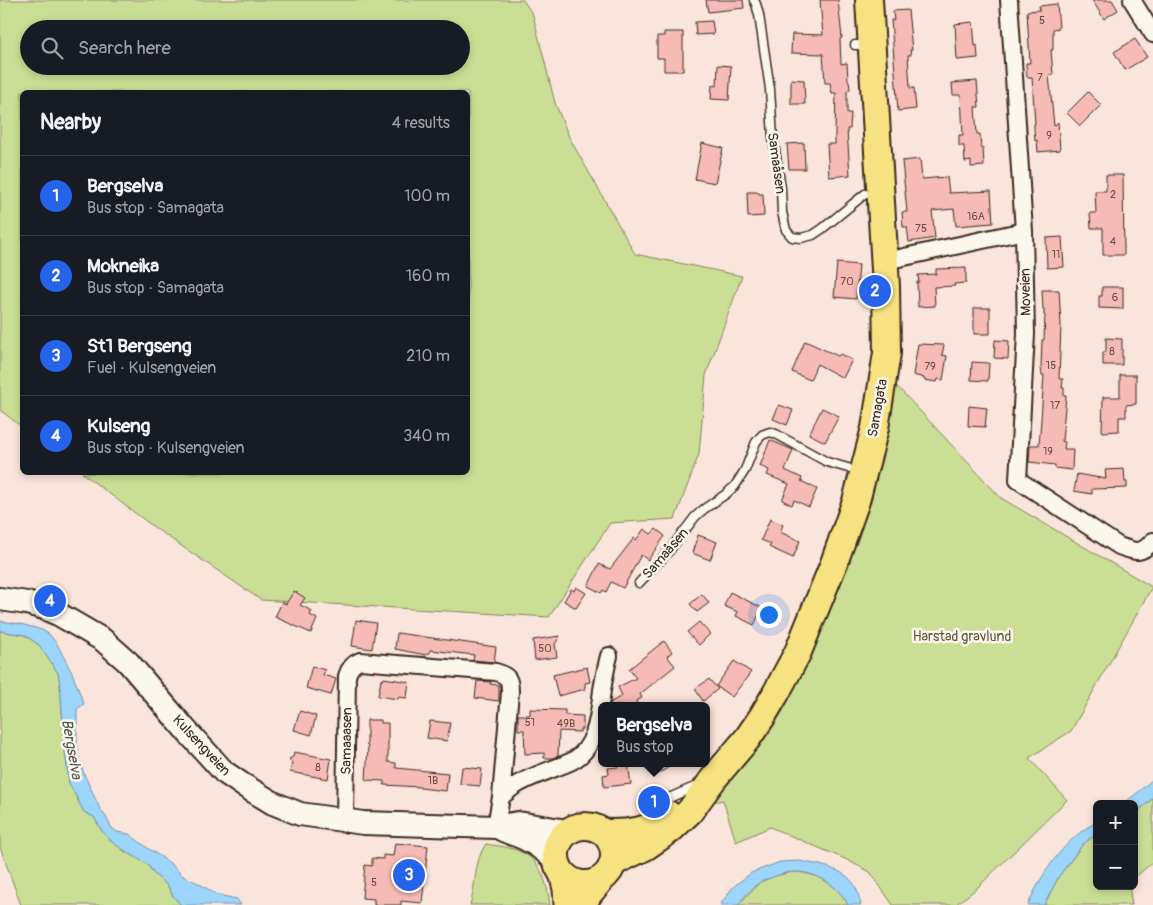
<!DOCTYPE html>
<html lang="en">
<head>
<meta charset="utf-8">
<style>
  body { margin:0; font-family:Pangolin,sans-serif; background:#242831; color:#f1f3f6 }
  .controls { position:absolute; right:15px; bottom:15px; display:grid; overflow:hidden; border-radius:8px; box-shadow:0 2px 8px #0003 }
  .controls button { width:45px; height:45px; display:grid; place-items:center; padding:0; border:0; border-bottom:1px solid #363941; background:#171b24; color:#f1f3f6; font:25px sans-serif }
  .you { position:absolute; left:768px; top:614px; width:18px; height:18px; margin:-12px; border:4px solid #fff; border-radius:50%; background:#1a73e8; box-shadow:0 0 0 8px #1a73e833 }
  .badge { display:grid; place-items:center; width:32px; height:32px; border-radius:50%; background:#2563eb; color:#fff; font-size:16px; font-weight:700 }
  .pin { position:absolute; translate:-50% -50%; border:2px solid #fff; box-shadow:0 1px 5px #0006 }
  .popup { position:absolute; left:598px; top:702px; width:112px; height:65px; box-sizing:border-box; display:grid; place-content:center; border-radius:8px; background:#171b24; filter:drop-shadow(0 1px 4px #0005); font-size:16px; white-space:nowrap; color:#9ea1a6 }
  .popup b { font-size:19px; color:#f1f3f6 }
  .popup::after { content:''; position:absolute; left:50%; top:100%; margin-left:-10px; border:10px solid transparent; border-top-color:#171b24 }
  .list { margin:0; padding:0; list-style:none }
  h2 { display:flex; justify-content:space-between; align-items:center; height:65px; margin:0; padding:0 20px; font-size:21px }
  h2 small { font-size:16px; font-weight:400; color:#9ea1a6 }
  .list li { display:grid; grid-template-columns:32px 1fr auto; gap:15px; align-items:center; box-sizing:border-box; height:80px; padding:0 20px; border-top:1px solid #363941 }
  .list b { display:block; font-size:19px; white-space:nowrap }
  .list p { margin:0; font-size:16px; white-space:nowrap; color:#9ea1a6 }
  .list em { font-size:16px; font-style:normal; color:#9ea1a6 }
  .icon { flex:none; width:28px; height:28px; fill:none; stroke:currentColor; stroke-width:2; stroke-linecap:round; stroke-linejoin:round }
  .map { position:relative; flex:none; width:1153px; height:905px; overflow:hidden }
  .search { position:absolute; background:#171b24; box-shadow:0 2px 8px #0003; left:20px; top:20px; width:450px; height:55px; display:flex; align-items:center; gap:12px; box-sizing:border-box; padding:0 18px; border-radius:28px; color:#9ea1a6; font-size:19px }
  .panel { position:absolute; background:#171b24; box-shadow:0 2px 8px #0003; left:20px; top:90px; width:450px; height:385px; border-radius:8px }
  .map>svg:first-child { display:block }
  .green { fill:#cadf95; stroke:#82845a; fill-rule:evenodd }
  .water { fill:#9dd6fd; stroke:#7691a4 }
  .building { fill:#f7bbb7; stroke:#3b2a1e }
  .lines { fill:none; stroke-linecap:round; stroke-linejoin:round }
  .service-casing { stroke:#3b2a1e; stroke-width:11 }
  .minor-casing { stroke:#3b2a1e; stroke-width:20 }
  .secondary-casing { stroke:#3b2a1e; stroke-width:26 }
  .primary-casing { stroke:#3b2a1e; stroke-width:29 }
  .trunk-casing { stroke:#3b2a1e; stroke-width:30 }
  .service { stroke:#fbf7ec; stroke-width:8 }
  .minor { stroke:#fbf7ec; stroke-width:16 }
  .secondary { stroke:#fbf7ec; stroke-width:22 }
  .primary { stroke:#f6e281; stroke-width:25 }
  .trunk { stroke:#f6e281; stroke-width:26 }
  .labels { text-anchor:middle; stroke-width:5; stroke-linejoin:round; paint-order:stroke }
  .number-label { font-size:11px; fill:#6a4e44 }
  .street-label { font-size:14px; fill:#3b2a1e; stroke:#fbf7ec }
  .park-label { font-size:14px; fill:#5f573c; stroke:#fbf7ec }
  .water-label { font-size:15px; font-style:italic; fill:#545556; stroke:#fbf7ec }
</style>
</head>
<body>
<div class="map">
<svg width="1153" height="905" viewBox="0 0 1153 905">
  <rect width="100%" height="100%" fill="#fae5dc"/>
  <filter id="ink" filterUnits="userSpaceOnUse"><feTurbulence type="fractalNoise" baseFrequency=".02" numOctaves="2"/><feDisplacementMap in="SourceGraphic" scale="10" xChannelSelector="R" yChannelSelector="G"/><feConvolveMatrix kernelMatrix="1 2 1 2 8 2 1 2 1" color-interpolation-filters="sRGB"/></filter>
  <g filter="url(#ink)">
    <path class="green" d="M0,0H523L533,15L555,103L569,137L635,254L742,276L706,375L699,454L675,519L610,523L549,617L261,600L155,528L82,473L468,472V92H22V427L0,410ZM29,29H461V66H29Z
      M892,381L1001,498L1152,587L1071,731L1029,758L1067,800L976,889L955,905H893L870,872L845,859L770,827L736,842L723,800L713,802L744,757Z
      M0,631L25,635L39,645L58,673L60,684L65,750L69,783L84,812L94,817L102,831L124,851L138,858L148,865L154,874L168,886L173,896L181,905H21L0,847Z
      M1153,798V862L1134,878V815Z
      M1097,835V886H1129L1132,905H1044L1059,876L1083,844L1091,838Z
      M486,844C498,846 511,847 521,852C542,861 547,884 550,905H470C476,886 474,860 486,844Z
      M792,872C815,872 838,884 848,905H738L760,882L775,876Z"/>
    <path class="water" d="M0,621L21,624L42,630L50,635L57,644L72,673L84,704L77,709V740L79,759L84,774L100,809L106,817L111,827L117,832L129,834L149,849L170,863L183,876L200,884L217,895L237,899L241,905H181L173,896L168,886L154,874L148,865L113,843L102,831L94,817L84,812L69,783L65,750L60,684L58,673L39,645L25,635L0,631Z
      M1153,779V798L1134,815V804H1123L1137,793Z
      M1097,822V835L1091,838L1083,844L1059,876L1044,905H1028C1041,874 1066,837 1097,822Z
      M800,861C819,865 845,868 855,886C858,891 859,899 861,905H848C839,886 816,871 794,872C786,872 778,875 771,878C767,879 763,880 760,882C751,888 744,897 738,905H720L733,887L751,873L780,862Z"/>
    <path class="building" d="M706,0H743L744,8L708,12Z
      M820,0H838L842,38L840,39L841,64L847,63L848,80L849,81L850,89L847,91V113H851L850,129H847L850,175L829,177L827,144H835V134L836,93H832L830,83H825L823,54L791,53L792,34L823,35Z
      M1092,0H1112L1118,10L1104,19Z
      M1057,4L1059,28L1053,29V50H1051L1053,75H1049L1054,126L1058,122L1060,150L1038,152L1037,140L1035,141L1034,129V124H1035L1032,77H1027L1026,63H1030L1027,11L1040,10L1039,6Z
      M908,10L912,50H910L911,55H908L910,88H914L916,109L898,111L891,20H894L893,11Z
      M712,21L714,34L696,35L695,22Z
      M973,22L975,46L977,45L978,58L957,60L955,24Z
      M664,32H683V71H664V58H657V36H664Z
      M1135,39L1147,57L1125,70L1114,52Z
      M718,65L731,66L729,100L711,99L712,85L717,86Z
      M791,79L804,80L805,104H791Z
      M977,81L979,107H975L977,134H980L981,148H983L984,166L971,167V161L965,162L964,146H959V135H963L961,95H953L952,83Z
      M1088,92L1101,105L1080,126L1067,113Z
      M702,143L723,148L715,183L695,179Z
      M804,143L805,169H789L787,144Z
      M920,159L922,179L947,177L949,193L991,191L993,223L956,226L954,209L932,211L935,238L909,242L907,227H903L902,212H907L902,161Z
      M1106,175H1123L1124,255H1103V228H1091L1090,213H1096L1095,191H1106Z
      M747,192H758L759,194H763L764,216L748,217Z
      M1062,237L1064,267L1047,268L1046,238Z
      M837,263L859,265L856,299L834,297Z
      M966,268V283L954,284L955,286L934,287L935,306L918,307L917,282H919L918,275L936,274V269Z
      M1102,287H1123V309L1099,308V296H1102Z
      M1042,290H1059L1061,325L1059,379H1063L1062,388H1064V396H1066L1062,441L1065,442L1064,449H1073L1072,470L1055,468V465L1029,462L1030,445H1039L1041,420L1044,375H1042L1041,368L1042,340H1044L1045,315H1044V309H1043Z
      M974,308H990V334H974Z
      M1106,338L1122,339V365H1103V352H1106Z
      M995,340L1009,341L1008,359L994,358Z
      M805,341L838,356L840,354L852,360L843,378L817,364L810,380L792,372Z
      M918,344L944,345L942,355L947,356L943,380L938,379L937,382L924,380V378L913,375Z
      M972,362L989,363L988,381L971,380Z
      M1120,375H1136V404L1126,405V417H1119V431L1102,432L1103,397H1120Z
      M779,405L793,410L787,425L773,419Z
      M969,406L987,408L985,427L968,426Z
      M822,408L839,416L825,442L809,434Z
      M770,440L793,450L785,470L802,478L801,481L817,489L809,507L794,500L792,505L782,500L789,484L767,475L769,470L760,466Z
      M1124,469L1125,482H1127V488L1092,489V494L1074,491L1077,474L1106,479L1105,470Z
      M770,519L783,525L780,532L800,541L793,558L769,547L771,544L761,540Z
      M644,529L651,534L656,529L665,536L648,560L641,555L623,588L611,582L606,592L603,590L601,593L588,586L599,564L610,569L634,538L636,540Z
      M698,535L717,542L710,560L692,553Z
      M576,587L586,593L576,608L564,601L571,589L574,591Z
      M294,591L305,598L300,605L312,611L310,615L317,619L311,633L275,617L282,602L286,604Z
      M730,592L762,608L754,625L736,616L738,612L724,606Z
      M702,594L709,603L697,612L690,604Z
      M356,620L376,623L372,649L352,646Z
      M699,622L710,634L699,645L687,632Z
      M397,633L496,647L494,662L473,660L474,655L430,650V653H427L426,655L395,649Z
      M560,636L555,644L557,657L535,660L533,640Z
      M664,641L672,652L667,656L675,666L640,694L642,698L636,701L638,706H610L611,702L622,696L618,687L636,678L629,669Z
      M734,661L751,672L732,697L716,686Z
      M312,666L325,670L323,675L336,679L331,695L306,688Z
      M587,667L590,682L585,683V689L558,696L553,675Z
      M384,678L409,682L407,698L398,697V699L378,696L381,680H383Z
      M709,679L718,689L703,701L695,689Z
      M477,681L491,682L490,684L499,685V701L475,698Z
      M530,709L565,710V715L583,716V729H580V732L559,731L558,756L552,758H544V753L525,754L524,730H518V715H530Z
      M300,711L316,716L311,735L294,730Z
      M367,720H381V723H388V762L396,763V768L448,773L446,791L420,788V787L384,785V781L366,780L368,746H367Z
      M430,721L450,723L447,741L427,738Z
      M294,752L331,759L328,779L290,772L292,763L289,759L293,757Z
      M628,763L631,784L604,787L603,775L609,774L608,768L618,767L617,765Z
      M646,763H675L655,776Z
      M462,767L482,769L480,786L460,784Z
      M395,843L428,846L422,903L401,901V905H374V899L362,898L365,865L372,866V858L383,859V855L393,856Z"/>
    <g class="lines">
      <defs>
        <path id="service" d="M754,0L756,4L759,15L770,89L773,138L781,188L782,212L786,230L792,237L801,238L813,235L822,229L865,194
          M855,45H869
          M639,583L669,551L695,517L704,509L726,494L735,486L745,470L756,442L762,435L770,432L776,434L827,462L848,468
          M647,815L662,801L699,785"/>
        <path id="minor" d="M1009,0L1024,231L1026,334L1018,480L1119,546C1135,552 1141,555 1153,541
          M1132,0L1153,34
          M885,258L895,259L1024,231
          M501,797C505,794 509,790 513,787C531,775 553,770 572,761C597,748 599,714 602,690C604,679 606,667 609,656
          M345,821L347,676C349,669 352,664 360,661L496,672C509,676 510,680 510,692L501,797L496,827"/>
        <path id="secondary" d="M0,599L27,603L44,608L60,615L103,640L128,662L184,728L224,772L243,785L273,803L300,814L363,823L496,827L518,823L567,831
          M501,829C510,834 519,835 527,840C538,845 547,853 556,861"/>
        <path id="primary" d="M562,873L566,889L567,905
          M583,905L590,893L604,877"/>
        <path id="trunk" d="M556 855a29 29 0 1 1 58 0a29 29 0 1 1-58 0Z
          M606,833C621,833 639,833 652,825C658,822 663,818 668,814
          M614,862L645,847L670,830L690,811L714,778L747,739L762,717L775,695L798,652L834,563L856,501L875,428L887,353L886,286L869,0"/>
      </defs>
      <use href="#service" class="service-casing"/>
      <use href="#minor" class="minor-casing"/>
      <use href="#secondary" class="secondary-casing"/>
      <use href="#primary" class="primary-casing"/>
      <use href="#trunk" class="trunk-casing"/>
      <use href="#service" class="service"/>
      <use href="#minor" class="minor"/>
      <use href="#secondary" class="secondary"/>
      <use href="#primary" class="primary"/>
      <use href="#trunk" class="trunk"/>
    </g>
  </g>
  <g class="labels">
    <g class="number-label">
      <text x="1042" y="24">5</text>
      <text x="1040" y="81">7</text>
      <text x="1049" y="139">9</text>
      <text x="1113" y="198">2</text>
      <text x="976" y="220">16A</text>
      <text x="921" y="232">75</text>
      <text x="1113" y="245">4</text>
      <text x="1056" y="258">11</text>
      <text x="847" y="285">70</text>
      <text x="1115" y="301">6</text>
      <text x="1112" y="355">8</text>
      <text x="1051" y="369">15</text>
      <text x="930" y="370">79</text>
      <text x="1055" y="409">17</text>
      <text x="1048" y="455">19</text>
      <text x="545" y="652">50</text>
      <text x="530" y="726">51</text>
      <text x="566" y="727">49B</text>
      <text x="318" y="771">8</text>
      <text x="433" y="784">1B</text>
      <text x="374" y="886">5</text>
    </g>
    <g class="street-label">
      <text transform="translate(777 163) rotate(82)" y="5">Samaåsen</text>
      <text transform="translate(1025 292) rotate(-91)" y="5">Moveien</text>
      <text transform="translate(877 408) rotate(-80)" y="5">Samagata</text>
      <text transform="translate(665 553) rotate(-49)" y="5">Samaåsen</text>
      <text transform="translate(346 741) rotate(-89)" y="5">Samaaasen</text>
      <text transform="translate(202 745) rotate(47)" y="5">Kulsengveien</text>
    </g>
    <g class="park-label">
      <text x="962" y="641">Harstad gravlund</text>
    </g>
    <g class="water-label">
      <text transform="translate(72 749) rotate(80)" y="5">Bergselva</text>
    </g>
  </g>
</svg>
<div class="controls">
<button>+</button>
<button>−</button>
</div>
<div class="you"></div>
<div class="pin badge" style="left:654px;top:802px">1</div>
<div class="popup"><b>Bergselva</b>Bus stop</div>
<div class="pin badge" style="left:875px;top:291px">2</div>
<div class="pin badge" style="left:409px;top:875px">3</div>
<div class="pin badge" style="left:50px;top:601px">4</div>
<div class="search"><svg class="icon" aria-label="search" viewBox="0 0 24 24"><circle cx="10" cy="10" r="6"/><path d="M15 15l6 6"/></svg>Search here</div>
<section class="panel">
<h2>Nearby<small>4 results</small></h2>
<ul class="list">
<li><span class="badge">1</span><div><b>Bergselva</b><p>Bus stop · Samagata</p></div><em>100 m</em></li>
<li><span class="badge">2</span><div><b>Mokneika</b><p>Bus stop · Samagata</p></div><em>160 m</em></li>
<li><span class="badge">3</span><div><b>St1 Bergseng</b><p>Fuel · Kulsengveien</p></div><em>210 m</em></li>
<li><span class="badge">4</span><div><b>Kulseng</b><p>Bus stop · Kulsengveien</p></div><em>340 m</em></li>
</ul>
</section>
</div>
</body>
</html>
